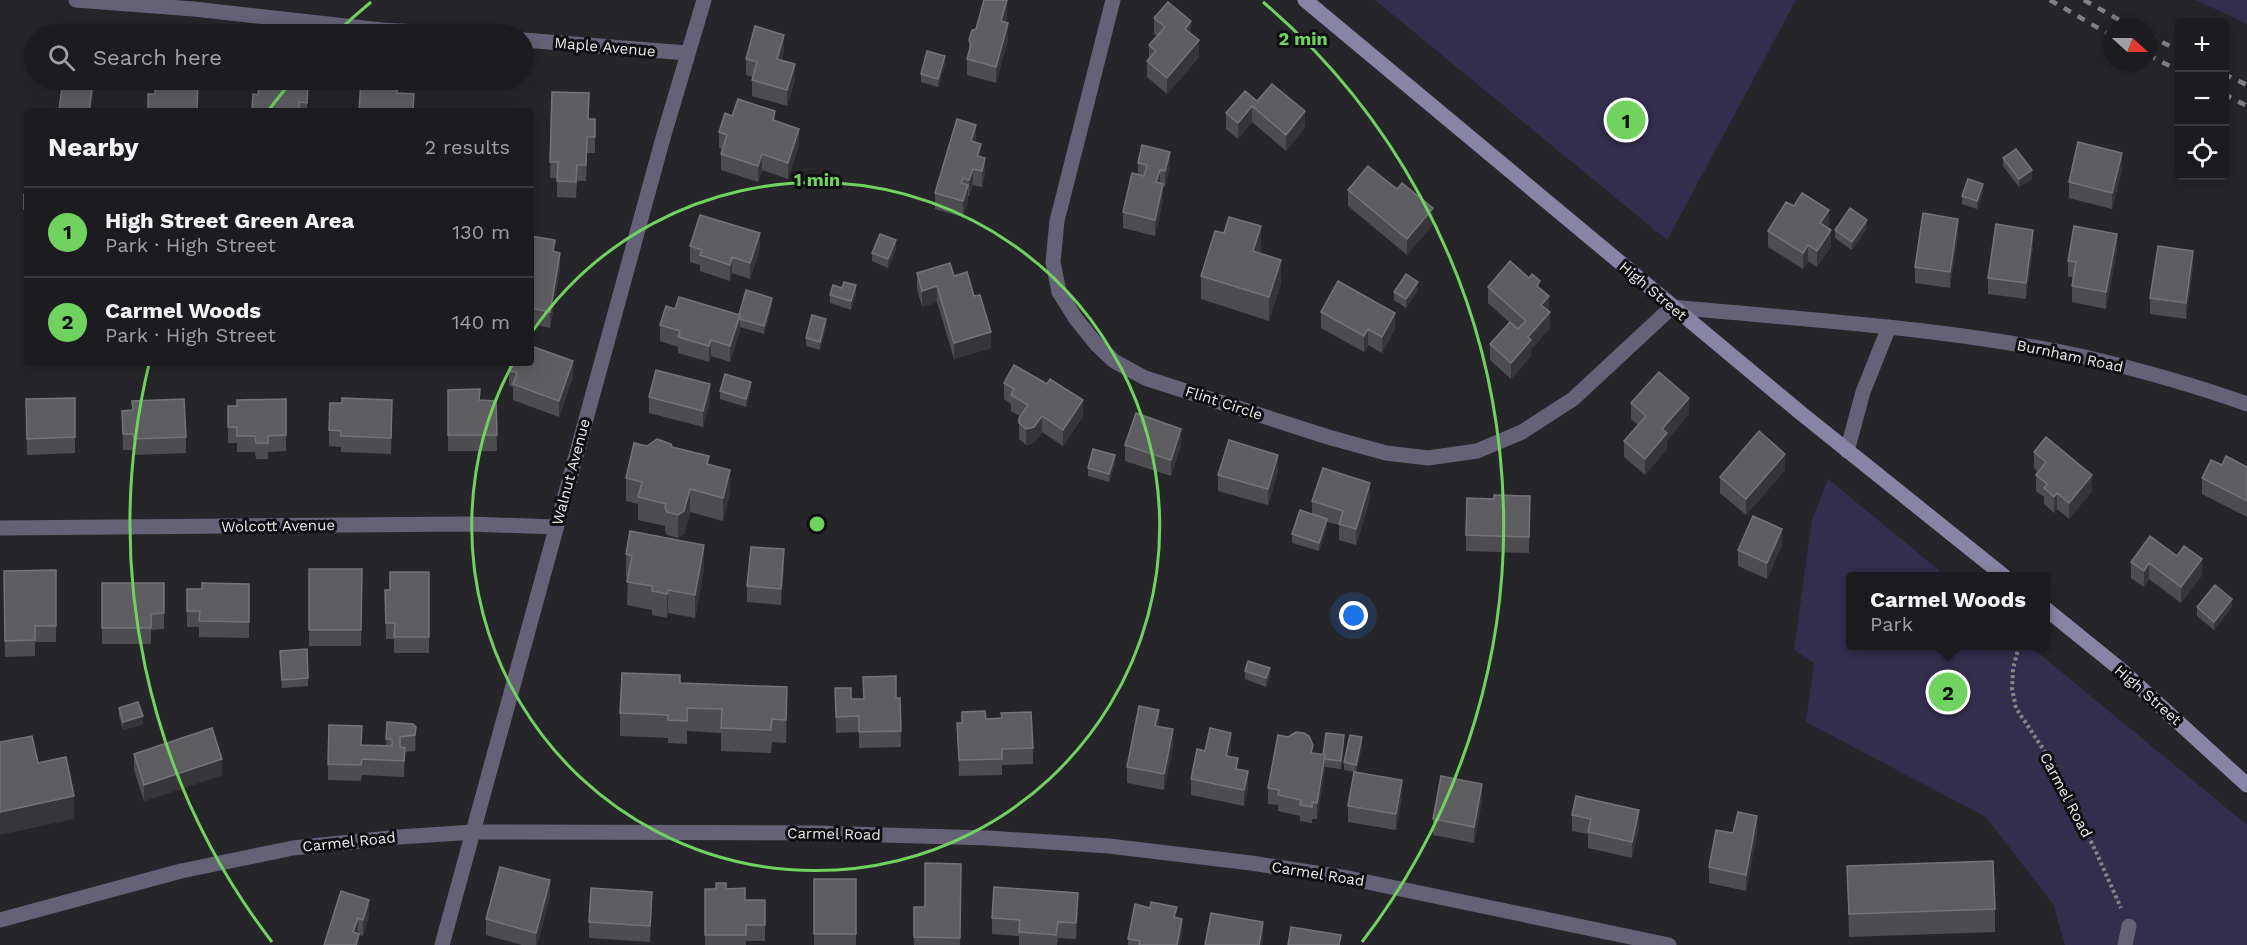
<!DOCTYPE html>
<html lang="en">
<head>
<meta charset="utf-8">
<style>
  body { margin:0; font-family:"Work Sans",sans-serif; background:#252529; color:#f1f3f6 }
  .controls { position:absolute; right:18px; top:18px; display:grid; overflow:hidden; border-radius:6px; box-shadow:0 3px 15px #0003 }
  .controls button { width:54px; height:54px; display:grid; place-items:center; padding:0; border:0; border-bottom:2px solid #3a3a3e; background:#1c1c20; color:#f1f3f6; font:30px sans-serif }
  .compass { position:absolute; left:2103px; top:18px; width:54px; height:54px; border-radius:50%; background:#1c1c20; box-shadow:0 3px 15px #0003; rotate:111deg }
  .you { position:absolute; left:1354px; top:616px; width:21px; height:21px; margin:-15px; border:4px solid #fff; border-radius:50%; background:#1a73e8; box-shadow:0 0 0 9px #1a73e833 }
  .badge { display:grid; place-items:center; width:39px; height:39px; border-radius:50%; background:#70d35f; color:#111; font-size:20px; font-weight:700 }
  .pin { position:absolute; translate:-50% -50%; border:3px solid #fff; box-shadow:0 2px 6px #0006 }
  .popup { position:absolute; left:1846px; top:572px; width:204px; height:78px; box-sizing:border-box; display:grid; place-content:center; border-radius:6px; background:#1c1c20; filter:drop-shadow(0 2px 4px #0005); font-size:20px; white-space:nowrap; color:#a0a1a5 }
  .popup b { font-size:22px; color:#f1f3f6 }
  .popup::after { content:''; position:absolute; left:50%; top:100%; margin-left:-12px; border:12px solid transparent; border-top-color:#1c1c20 }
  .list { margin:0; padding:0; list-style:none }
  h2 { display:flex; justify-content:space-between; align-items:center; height:78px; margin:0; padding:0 24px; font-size:26px }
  h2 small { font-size:20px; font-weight:400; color:#a0a1a5 }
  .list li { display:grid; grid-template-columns:39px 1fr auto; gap:18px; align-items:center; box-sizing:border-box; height:90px; padding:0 24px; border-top:2px solid #3a3a3e }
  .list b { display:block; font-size:22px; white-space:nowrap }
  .list p { margin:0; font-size:20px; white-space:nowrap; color:#a0a1a5 }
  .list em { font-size:20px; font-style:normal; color:#a0a1a5 }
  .icon { flex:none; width:33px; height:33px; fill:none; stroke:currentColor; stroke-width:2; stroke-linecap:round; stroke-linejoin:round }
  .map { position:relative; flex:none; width:2247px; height:945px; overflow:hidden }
  .search { position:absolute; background:#1c1c20; box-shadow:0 3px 15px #0003; left:24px; top:24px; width:510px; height:66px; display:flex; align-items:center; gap:15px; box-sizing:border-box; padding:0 21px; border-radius:33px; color:#a0a1a5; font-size:22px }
  .panel { position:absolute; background:#1c1c20; box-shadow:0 3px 15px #0003; left:24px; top:108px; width:510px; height:258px; border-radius:6px }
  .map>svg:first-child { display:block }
  .green { fill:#342e4e }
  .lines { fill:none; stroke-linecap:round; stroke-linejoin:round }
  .path { stroke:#868689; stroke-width:4; stroke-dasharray:3 3; stroke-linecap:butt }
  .street { stroke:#656278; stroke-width:15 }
  .secondary { stroke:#8884a6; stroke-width:15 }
  .rail { stroke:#818184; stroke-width:4.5; stroke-dasharray:8 8; stroke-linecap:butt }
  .wall { fill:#4d4d51 }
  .shaded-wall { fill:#36363a }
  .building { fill:#5e5e62; stroke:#747477; stroke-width:1.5 }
  .ring { fill:none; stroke:#70d35f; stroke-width:3 }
  .labels { text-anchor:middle; stroke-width:6; stroke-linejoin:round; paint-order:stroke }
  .street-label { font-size:15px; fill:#ebebed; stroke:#0f0f11 }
  .centre { fill:#70d35f; stroke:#0f0f11; stroke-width:3 }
  .ring-label { font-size:18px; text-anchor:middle; font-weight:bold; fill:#70d35f; stroke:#0f0f11; stroke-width:6; stroke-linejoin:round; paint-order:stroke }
</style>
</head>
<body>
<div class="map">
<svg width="2247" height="945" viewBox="0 0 2247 945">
  <rect width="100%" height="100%" fill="#26262a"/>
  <path class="green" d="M1375,0H1796L1667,240Z
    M2196,0H2247V24Z
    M1828,479L1946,576H1850V646H2030L2247,825V945H2065L2053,904L1986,817L1806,722L1814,663L1794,650L1812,520Z"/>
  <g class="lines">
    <path class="path" d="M2019,646L2013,669L2012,689L2016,708L2057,770L2097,854L2121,908"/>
    <path class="street" d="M76,0L194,9L382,30L452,34
      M1113,0L1057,221L1053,262L1059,292L1076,319L1097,345L1114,361L1145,378L1328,437L1386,453L1428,458L1477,451L1522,432L1573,399L1672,307C1810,320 1950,328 2085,357C2140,370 2194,385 2247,404
      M524,40L687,53
      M1847,451L1863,392L1889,327
      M0,528L468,524L556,527
      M0,920L181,871L293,848L399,837L474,832L815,833L988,838L1109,846L1251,863L1348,878L1669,945
      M442,945L663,138L704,0
      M2125,945L2129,926"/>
    <path class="secondary" d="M1305,0L1802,414L2004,576
      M2046,609L2120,669L2247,785"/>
    <path class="rail" d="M2050,0L2112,36
      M2084,0L2132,27
      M2148,35L2180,51
      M2148,55L2180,71
      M2224,74L2247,85
      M2224,94L2247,106"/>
  </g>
  <path class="wall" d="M1007,16L1005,22L1008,39L996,83L967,75V59L969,51V40Z
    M1154,18L1199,57L1167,94L1147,77V61L1149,59V45L1157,36L1154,34Z
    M784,51L781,60L795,80L787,106L752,96V80L753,77L746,75V59Z
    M945,64L938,87L921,82V74Z
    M308,80L307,111H252L258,95Z
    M552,92L588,119H595V153H587L586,181H577L576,198L557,197V178H550Z
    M1257,101L1305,127L1286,151L1252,122L1238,139L1226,129V113Z
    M732,116L775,121L799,145L788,179L762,170L758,182L721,170V154L722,149L719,148V132Z
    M976,141L985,174L982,187L973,185L969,196H968V201L963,217L935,209V193Z
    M2003,158L2032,179L2019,187L2003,166Z
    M1138,163L1170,168L1165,187L1163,186V200L1155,236L1123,228V212L1138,175Z
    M2122,169L2112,209L2069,198V182Z
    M1348,190L1433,224L1407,255L1348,206Z
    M1983,192L1977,209L1962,204V196Z
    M24,194H27V218H24Z
    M1794,206L1829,226L1828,228L1831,246L1817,267L1808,261L1803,269L1768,247V231Z
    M1867,228L1852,250L1835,238V230Z
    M1958,235L1950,288L1915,283V267Z
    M531,236L555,252L560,269L550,328L531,324Z
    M690,246L760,249L750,279L732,273L730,281L700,271V265L690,262Z
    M2033,246L2026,299L1988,294V278Z
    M896,249L888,268L872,261V253Z
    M1261,250L1260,253L1281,283L1269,321L1201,299V276Z
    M2117,250L2106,309L2072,302V286L2073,277H2068V261Z
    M2193,267L2186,319L2150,314V298Z
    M917,273L954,276L974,296L991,348L954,359L937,302L922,307L917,289Z
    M1488,287L1540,289L1549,312L1550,328L1531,349V356L1511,379L1490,360V344L1509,322L1488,303Z
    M1418,290L1406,308L1394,300V292Z
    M856,294L851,310L830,303V295Z
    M772,306L764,334L740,327V331L730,362L711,356L709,362L678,353V347L660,341V325L675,309L739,315Z
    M1321,312L1395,329L1382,353L1368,345L1364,352L1321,328Z
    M826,328L820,350L806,346V338Z
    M509,370L573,377L559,417L513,400V387L509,386Z
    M1004,383L1083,416L1063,446L1042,432L1034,443L1026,445L1019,439V423L1020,416L1011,411V404L1004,399Z
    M448,390L480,401H496L497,451H448Z
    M751,390L746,407L720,399V391Z
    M649,397L710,400L703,427L649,413Z
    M75,398V453L27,455L26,399Z
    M286,399V451L268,452V459H256L255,452H237V443H228V406H237Z
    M1631,403L1689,414L1667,440V449L1645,475L1624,457V441L1638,425L1631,419Z
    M122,411L186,437V453L134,455L133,450H123Z
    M392,416L391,454L341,452V447L329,446V430Z
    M1125,445H1181L1171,476L1125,461Z
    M647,446L672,447L709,465L730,493L723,521L690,512L684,534L678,538L667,535L665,531V526L638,520V504L626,501V478Z
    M2034,452L2092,491L2069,519L2057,509L2054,513L2044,504V497L2036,491V475L2038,472L2034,468Z
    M1115,464L1109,482L1088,476V468Z
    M2222,465L2247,467V517L2202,494V478Z
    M1785,470L1746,515L1720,493V477Z
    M1278,471L1268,505L1218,491V475Z
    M1530,496L1529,553L1466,551V535L1494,499Z
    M1370,499L1356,545L1339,540V525L1327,522V527L1319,551L1292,543V534L1312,514V501Z
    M2150,536L2202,575L2181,603L2149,579L2144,587L2131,578V562Z
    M1782,545L1767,579L1738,566V550Z
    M626,554L704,568L695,618L668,613L667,618L652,615V610L627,605L628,578H626Z
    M784,565L781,605L747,602V586Z
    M309,569H362L361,646H309Z
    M56,570V642H35V656L5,657L4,571Z
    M429,572V653H394V639H386L385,590H390Z
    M102,583L164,613V629L151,630V644H102Z
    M249,584V638L199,637V627H187V589H202Z
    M2197,607H2232L2214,630L2197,616Z
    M280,651L308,678V686L282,688Z
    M1245,671L1270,676L1266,687L1245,679Z
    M680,683L787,711L786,743L772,742L771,753L721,751V733L687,731V744L668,743V738L620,736V713Z
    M835,688L851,699L900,698L901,747L859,748V732L836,733Z
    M119,708L143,724L123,730L119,716Z
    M986,719L1033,748V764L1002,765V775L959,776L957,723Z
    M387,722L413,724L416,743L415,751L405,752L404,777L362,775L361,781L328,780V764L361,745L386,746Z
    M1159,727L1173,745L1164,790L1127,783V767Z
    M1344,744L1341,769L1325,767L1317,819H1312V823L1300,821V816L1278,811V805L1268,804V788Z
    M1362,746L1356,772L1402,796L1396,830L1348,822V806L1354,772L1344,770V762Z
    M1231,749L1229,756L1238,769L1248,787L1244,806L1191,795V779L1205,751Z
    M134,754L222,775L144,801L134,770Z
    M1482,800L1474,843L1433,835V819Z
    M1572,815L1639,826L1632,858L1588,848V834L1572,831Z
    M1757,832L1746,891L1709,883V867Z
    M961,864L960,945H914V907H925Z
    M1847,866L1995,909V932L1849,937Z
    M814,879H856V945H814Z
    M705,889H726L745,900H765V941H746V945H705Z
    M341,891L369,916L363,936L359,935V945Z
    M550,896L537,945H522L486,935V919Z
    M652,908L650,942L589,938V922Z
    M1078,909L1076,939L1058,938L1057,945H1019V936L992,934V918Z
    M1177,918L1182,935L1180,945H1128V939Z"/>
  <path class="shaded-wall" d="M1007,0V16L1001,37V21Z
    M1191,21V37L1185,29Z
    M1008,23V39L996,83V67Z
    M784,35V51L777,75V59Z
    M1199,40V57L1167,94V78Z
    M945,56V64L938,87V79Z
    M795,64V80L787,106V90Z
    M93,80H94V89L91,111H89Z
    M1252,106V122L1238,139V123Z
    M1305,111V127L1286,151V135Z
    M976,125V141L971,157V141Z
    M799,129V145L788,179V163Z
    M981,144V160L977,172V156Z
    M1170,152V168L1165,187V171Z
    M2122,153V169L2112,209V193Z
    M762,154V170L758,182V166Z
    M985,158V174L982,187V171Z
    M973,169V185L969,196V180Z
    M1160,170V186L1156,182Z
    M2032,170V179L2019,187V179Z
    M1163,184V200L1155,236V220Z
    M1983,184V192L1977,209V201Z
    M968,185V201L963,217V201Z
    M1433,208V224L1407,255V239Z
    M1829,210V226L1820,239V223Z
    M1958,219V235L1950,288V272Z
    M1867,220V228L1852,250V242Z
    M1261,226V250L1253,274V251Z
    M1831,230V246L1817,267V251Z
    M2033,230V246L2026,299V283Z
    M760,233V249L750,279V263Z
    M2117,234V250L2106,309V292Z
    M896,240V249L888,268V259Z
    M1808,245V261L1803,269V253Z
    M2193,251V267L2186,319V303Z
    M560,253V269L550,328V312Z
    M732,257V273L730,281V265Z
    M1281,260V283L1269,321V297Z
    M1418,282V290L1406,308V299Z
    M856,285V294L851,310V301Z
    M937,286V302L922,307V291Z
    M1549,296V312L1541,305Z
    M772,298V306L764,334V326Z
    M1550,312V328L1531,349V356L1511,379V363L1528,337Z
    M1395,313V329L1382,353V337Z
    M740,315V331L730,362V346Z
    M826,319V328L820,350V342Z
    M1368,329V345L1364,352V336Z
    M991,332V348L954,359V343Z
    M711,340V356L709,362V346Z
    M573,361V377L559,417V401Z
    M751,382V390L746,407V399Z
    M710,384V400L703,427V411Z
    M1689,398V414L1667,440V449L1645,475V459L1662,429Z
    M1083,400V416L1063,446V430Z
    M1042,416V432L1034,443L1026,445V429Z
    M1181,429V445L1171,476V460Z
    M1785,454V470L1746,515V499Z
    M1115,455V464L1109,482V474Z
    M1278,455V471L1268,505V489Z
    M730,470V493L723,521V498Z
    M2092,475V491L2069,519V503Z
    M1370,483V499L1356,545V529Z
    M690,489V512L684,534L678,538V515Z
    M2057,493V509L2054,513V497Z
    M1327,519V527L1319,551V543Z
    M1782,529V545L1767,579V563Z
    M704,545V568L695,618V595Z
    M784,549V565L781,605V589Z
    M2202,559V575L2181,603V587Z
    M2149,563V579L2144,587V571Z
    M668,590V613L667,618V594Z
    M2232,599V607L2214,630V622Z
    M1270,668V676L1266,687V678Z
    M787,687V711L786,743V720Z
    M1159,710V726L1155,742V726Z
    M143,716V724L123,730V722Z
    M416,727V743L415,751V735Z
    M1173,729V745L1164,790V774Z
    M1231,733V749L1226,772V756Z
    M1344,735V744L1341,769V761Z
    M1362,737V746L1356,773V765Z
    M1325,755V771L1317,819V803Z
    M222,759V775L144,801V785Z
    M1248,771V787L1244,806V790Z
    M1402,780V796L1396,830V814Z
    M1482,784V800L1474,843V827Z
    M74,796V819L0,835V812Z
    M1639,810V826L1632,858V842Z
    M1757,816V832L1746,891V875Z
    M550,880V896L537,945H536V933Z
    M652,892V908L650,942V926Z
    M1078,893V909L1076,939V923Z
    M369,900V916L363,936V920Z
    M358,918V934L353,932Z
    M1182,919V935L1180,945H1177Z
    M1263,922V938L1262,945H1259Z
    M359,934V945H356Z"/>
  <path class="building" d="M984,0H1007L1001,21L1008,23L996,67L967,59L971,44L969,40L972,30L976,29Z
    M1168,2L1191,21L1185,29L1199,40L1167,78L1147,61L1156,51L1149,45L1165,27L1154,18Z
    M755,26L784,35L777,59L795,64L787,90L752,80L757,62L746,59Z
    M927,51L945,56L938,79L921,74Z
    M63,80H93L89,111L59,110Z
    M156,80H198L197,111H148V94H155Z
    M259,80H308L307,103L299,102V111H252L253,94L258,95Z
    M361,80H398L397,93L414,94L413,111H359Z
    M1272,84L1305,111L1286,135L1252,106L1238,123L1226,113L1245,91L1257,101Z
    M552,92L589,93L588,119H595V137H587L586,165H577L576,182L557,181L558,162H550Z
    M738,99L775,111L773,120L799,129L788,163L762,154L758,166L721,154L727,135L719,132L725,113L732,116Z
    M957,119L976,125L971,141L981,144L977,156L985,158L982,171L973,169L969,180L963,178L961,183L968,185L963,201L935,193Z
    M2078,142L2122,153L2112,193L2069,182Z
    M1142,145L1170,152L1165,171L1160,170L1156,182L1163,184L1155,220L1123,212L1132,173L1144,176L1147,165L1138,163Z
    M2016,149L2032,170L2019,179L2003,158Z
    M1368,166L1397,189L1402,183L1433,208L1407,239L1348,190Z
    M1968,179L1983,184L1977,201L1962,196Z
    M1802,193L1829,210L1820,223L1831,230L1817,251L1808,245L1803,253L1768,231L1786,202L1794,206Z
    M24,194H27V210L24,209Z
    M1850,208L1867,220L1852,242L1835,230Z
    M1923,213L1958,219L1950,272L1915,267Z
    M700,215L760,233L750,263L732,257L730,265L700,255L702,250L690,246Z
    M1229,217L1261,226L1253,251L1281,260L1269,297L1201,276L1215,231L1224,233Z
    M1996,224L2033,230L2026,283L1988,278Z
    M2074,226L2117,234L2106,292L2072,286L2076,262L2068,261Z
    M880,234L896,240L888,259L872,253Z
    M531,236L555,240L553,251L560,253L550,312L531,308Z
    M2158,246L2193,251L2186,303L2150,298Z
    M1510,261L1529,278L1532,274L1540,281L1537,286L1549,296L1541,305L1550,312L1528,337L1531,340L1511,363L1490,344L1510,322L1518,329L1526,321L1488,287Z
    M950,263L954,276L967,272L974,296L980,295L991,332L954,343L937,286L922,291L917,273Z
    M1406,274L1418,282L1406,299L1394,292Z
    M1338,281L1395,313L1382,337L1368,329L1364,336L1321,312Z
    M844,282L856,285L851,301L830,295L833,285L842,288Z
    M746,290L772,298L764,326L740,319V315H739Z
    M679,297L740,315L730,346L711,340L709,346L678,337L680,331L660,325L666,306L675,309Z
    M812,315L826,319L820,342L806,338Z
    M531,346L573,361L559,401L513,384L517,373L509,370L511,363H531Z
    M1014,365L1047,384L1050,379L1083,400L1063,430L1042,416L1034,427L1026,429L1019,423V418L1028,405L1011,395L1014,389L1004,383Z
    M656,370L710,384L703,411L649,397Z
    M1659,372L1689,398L1662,429L1667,433L1645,459L1624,441L1646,416L1631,403Z
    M725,374L751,382L746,399L720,391Z
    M480,389L479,400L496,401L497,435H448V390Z
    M75,398V437L27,439L26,399Z
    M342,398L392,400L391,438L341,436V431L329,430L330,403H342Z
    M184,399L186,437L134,439L133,434H123L122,411L133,410L132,401Z
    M286,399V435L268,436V443H256L255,436H237V427H228V406H237V400Z
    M1136,413L1181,429L1171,460L1125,445Z
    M1759,431L1785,454L1746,499L1720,477Z
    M2046,437L2092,475L2069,503L2057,493L2054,497L2044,488L2047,484L2036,475L2046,462L2034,452Z
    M657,439L671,444L672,447L709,456L707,464L730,470L723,498L690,489L684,511L678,515L667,512L665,508L666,504L638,497L642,482L626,478L634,443L647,446Z
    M1229,440L1278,455L1268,489L1218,475Z
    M1093,449L1115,455L1109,474L1088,468Z
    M2226,456L2247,467V501L2202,478L2211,460L2222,465Z
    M1323,468L1370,483L1356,529L1339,524L1343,511L1312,501Z
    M1494,495L1530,496L1529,537L1466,535L1467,498L1494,499Z
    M1300,510L1327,519L1319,543L1292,534Z
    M1753,516L1782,529L1767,563L1738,550Z
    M630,531L704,545L695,595L668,590L667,594L652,591V586L627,582L632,556L626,554Z
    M2150,536L2177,556L2184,546L2202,559L2181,587L2149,563L2144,571L2131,562Z
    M751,547L784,549L781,589L747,586Z
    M309,569H362L361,630H309Z
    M56,570V626H35V640L5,641L4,571Z
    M390,572H429V637H394L395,623H386L385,590H390Z
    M102,583H164V613L151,614V628H102Z
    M202,583L249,584V622L199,621L200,611H187V589H202Z
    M2215,585L2232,599L2214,622L2197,607Z
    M307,649L308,678L282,680L280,651Z
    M1248,661L1270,668L1266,678L1245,671Z
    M622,673L680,675V683L787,687L786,720L772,719L771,730L721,728L722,709L687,708V721L668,720V715L620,713Z
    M896,676V698H900L901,731L859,732V716L836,717L835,688H851V699H864L863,677Z
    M138,702L143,716L123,722L119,708Z
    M1139,706L1159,710L1155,726L1173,729L1164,774L1127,767Z
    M985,711L986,719L1002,718L1001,713L1031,712L1033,748L1002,749V759L959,760L957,723H962V712Z
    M387,722L413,724L416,727L415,735L400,737V747L405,748L404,761L362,759L361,765L328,764L329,725L362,726L361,745L392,746V739H386Z
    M212,728L222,759L144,785L134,754Z
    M1210,728L1231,733L1226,756L1238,758L1236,769L1248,771L1244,790L1191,779L1197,749L1205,751Z
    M1296,732L1304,733L1309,736L1313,745L1311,753L1325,755L1317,803L1312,802V807L1300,805L1301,800L1278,795L1279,790L1268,788L1278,735L1288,737Z
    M1326,733L1344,735L1341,761L1325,759V755H1323Z
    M1350,735L1362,737L1356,765L1344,762Z
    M32,736L38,763L66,757L74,796L0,812V742Z
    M1354,772L1402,780L1396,814L1348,806Z
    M1441,776L1482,784L1474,827L1433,819Z
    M1576,796L1639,810L1632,842L1588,832L1591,819L1572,815Z
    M1738,812L1757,816L1746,875L1709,867L1716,830L1733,833Z
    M1993,861L1995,909L1849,914L1847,866Z
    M925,863L961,864L960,938L914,937V907H925Z
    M500,867L550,880L536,933L486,919Z
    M814,879H856V934H814Z
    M716,883H726V889L745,888V900H765V925H746V935H705V889H716Z
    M994,887L1078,893L1076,923L1058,922L1056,935L1019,932L1020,920L992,918Z
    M591,888L652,892L650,926L589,922Z
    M341,891L369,900L363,920L358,918L353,932L359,934L356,945H324Z
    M1151,902L1177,907L1174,917L1182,919L1177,945H1139L1140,941L1128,939L1135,904L1150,908Z
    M1211,913L1263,922L1259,945H1205Z
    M1291,927L1341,935L1339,945H1288Z"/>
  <g class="ring">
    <path d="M532 332A344 344 0 1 1 512 365"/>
    <path d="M272 942A687 687 0 0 1 149 364M268 111A687 687 0 0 1 291 82M335 34A687 687 0 0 1 371 2M1263 2A687 687 0 0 1 1362 942"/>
  </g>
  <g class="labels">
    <g class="street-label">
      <text transform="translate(605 47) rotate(5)" y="5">Maple Avenue</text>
      <text transform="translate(1653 291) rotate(40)" y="5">High Street</text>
      <text transform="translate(2070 356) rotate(12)" y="5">Burnham Road</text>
      <text transform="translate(1224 403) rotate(18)" y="5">Flint Circle</text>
      <text transform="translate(571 472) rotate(-75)" y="5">Walnut Avenue</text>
      <text transform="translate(278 526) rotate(-1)" y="5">Wolcott Avenue</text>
      <text transform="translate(2148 695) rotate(41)" y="5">High Street</text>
      <text transform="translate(2066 795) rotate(62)" y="5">Carmel Road</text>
      <text transform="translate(834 834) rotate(1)" y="5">Carmel Road</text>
      <text transform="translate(349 842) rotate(-6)" y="5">Carmel Road</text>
      <text transform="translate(1318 874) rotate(9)" y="5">Carmel Road</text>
    </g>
  </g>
  <circle cx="817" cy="524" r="9" class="centre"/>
  <g class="ring-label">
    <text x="1303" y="45">2 min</text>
    <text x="817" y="186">1 min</text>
  </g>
</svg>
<div class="controls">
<button>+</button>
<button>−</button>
<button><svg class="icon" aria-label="locate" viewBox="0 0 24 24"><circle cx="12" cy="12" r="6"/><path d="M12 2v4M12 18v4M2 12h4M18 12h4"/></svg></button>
</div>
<svg class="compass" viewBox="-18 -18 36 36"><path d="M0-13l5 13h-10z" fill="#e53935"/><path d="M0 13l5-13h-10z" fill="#a0a1a5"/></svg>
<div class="you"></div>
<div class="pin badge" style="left:1626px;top:120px">1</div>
<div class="pin badge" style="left:1948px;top:692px">2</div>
<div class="popup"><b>Carmel Woods</b>Park</div>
<div class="search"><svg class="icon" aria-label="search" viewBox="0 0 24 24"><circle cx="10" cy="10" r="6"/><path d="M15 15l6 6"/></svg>Search here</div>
<section class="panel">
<h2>Nearby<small>2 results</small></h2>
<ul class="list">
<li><span class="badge">1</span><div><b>High Street Green Area</b><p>Park · High Street</p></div><em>130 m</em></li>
<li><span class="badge">2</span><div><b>Carmel Woods</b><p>Park · High Street</p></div><em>140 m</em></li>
</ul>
</section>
</div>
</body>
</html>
